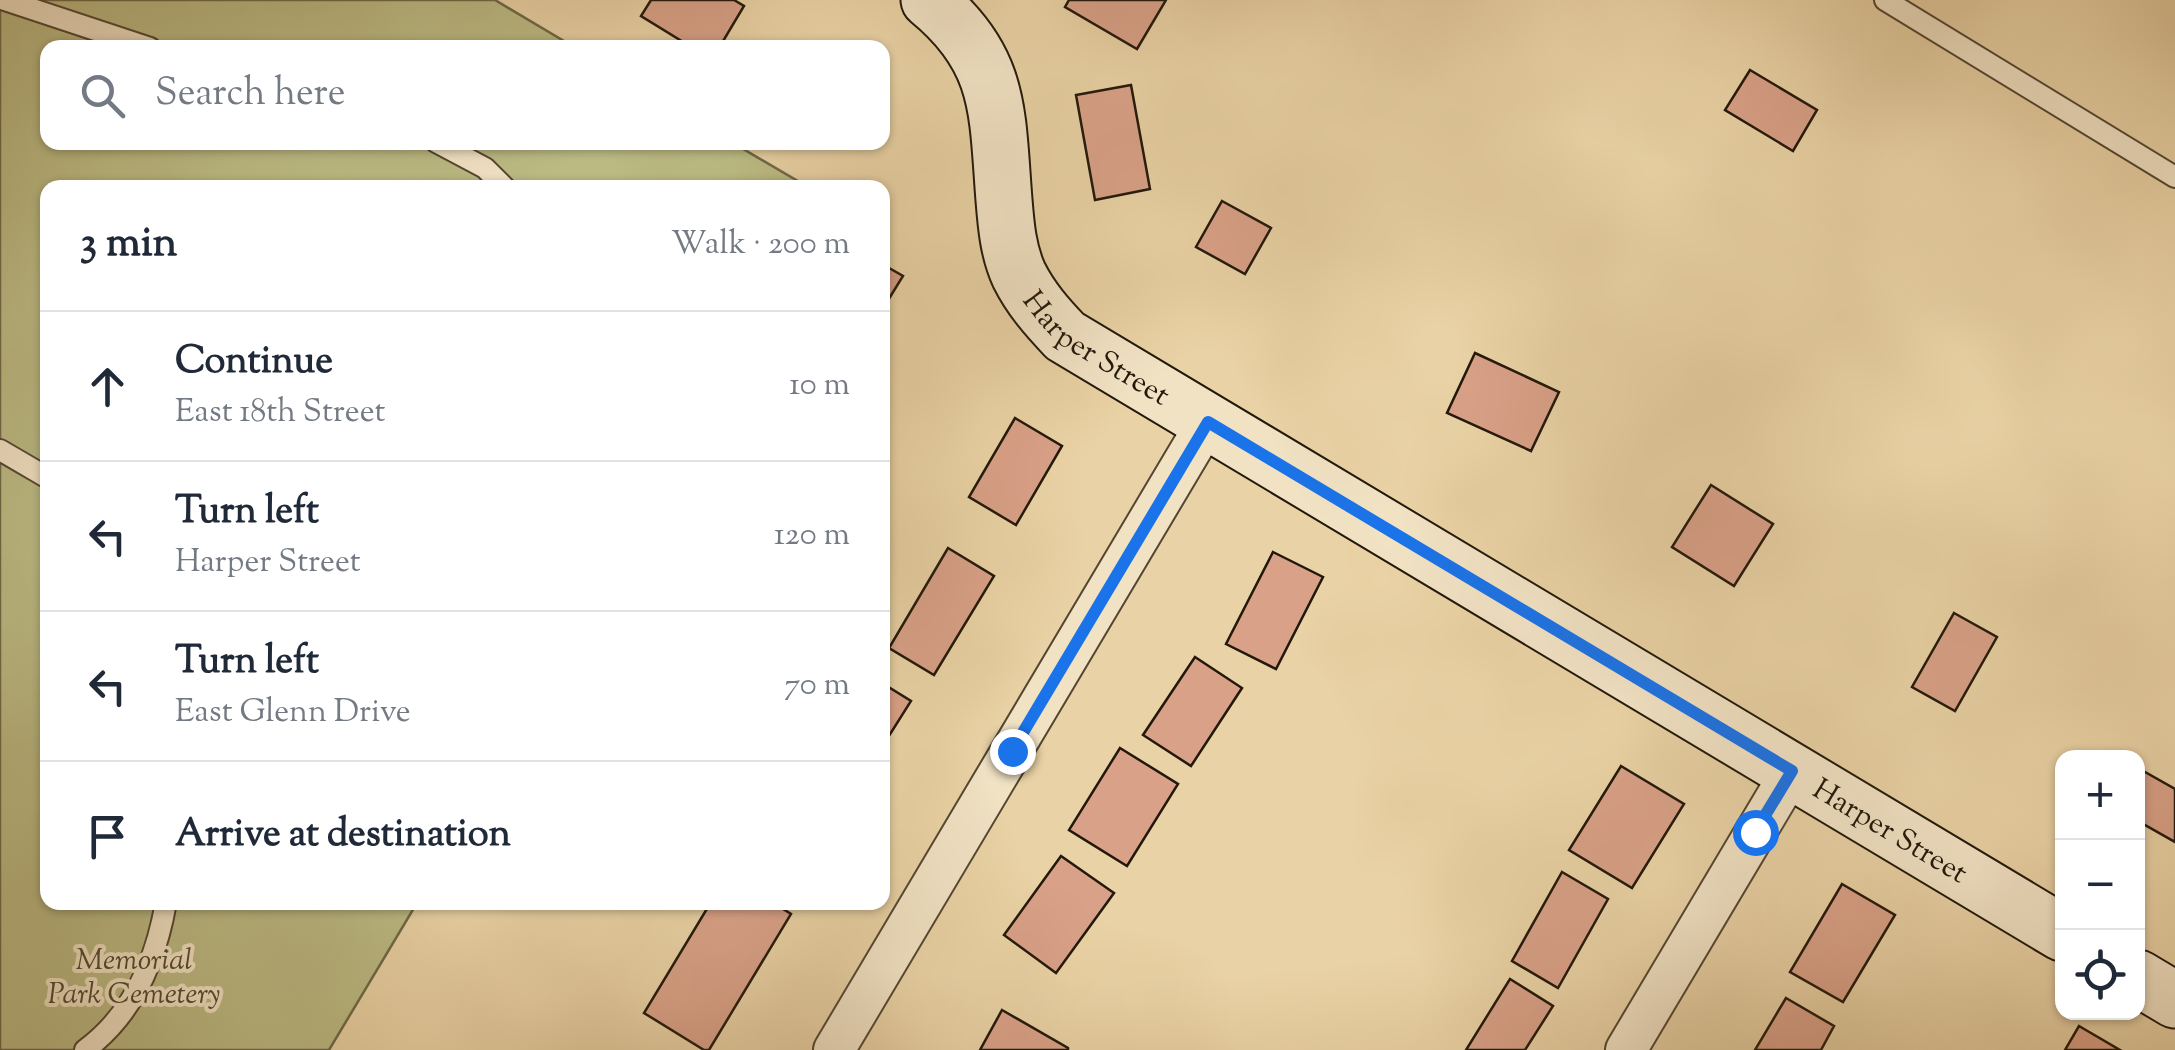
<!DOCTYPE html>
<html lang="en">
<head>
<meta charset="utf-8">
<style>
  body { margin:0; font-family:"Sorts Mill Goudy",serif; background:#f2f2f3; color:#1f2937 }
  .controls { position:absolute; right:30px; bottom:30px; display:grid; overflow:hidden; border-radius:20px; box-shadow:0 2px 8px #0004 }
  .controls button { width:90px; height:90px; display:grid; place-items:center; padding:0; border:0; border-bottom:2px solid #e0e1e3; background:#fff; color:#1f2937; font:50px sans-serif }
  .stop { position:absolute; width:30px; height:30px; margin:-22px; border:8px solid #1a73e8; border-radius:50%; background:#fff }
  .stop.end { background:#1a73e8; border-color:#fff; box-shadow:0 2px 10px #0008 }
  .list { margin:0; padding:0; list-style:none }
  h2 { display:flex; justify-content:space-between; align-items:center; height:130px; margin:0; padding:0 40px; font-size:42px }
  h2 small { font-size:32px; font-weight:400; color:#747a83 }
  .list li { display:grid; grid-template-columns:65px 1fr auto; gap:30px; align-items:center; box-sizing:border-box; height:150px; padding:0 40px; border-top:2px solid #e0e1e3 }
  .list b { display:block; font-size:38px; white-space:nowrap }
  .list p { margin:0; font-size:32px; white-space:nowrap; color:#747a83 }
  .list em { font-size:32px; font-style:normal; color:#747a83 }
  .icon { flex:none; width:55px; height:55px; fill:none; stroke:currentColor; stroke-width:2; stroke-linecap:round; stroke-linejoin:round }
  .map { position:relative; flex:none; width:2175px; height:1050px; overflow:hidden }
  .search { position:absolute; background:#fff; box-shadow:0 2px 8px #0004; left:40px; top:40px; width:850px; height:110px; display:flex; align-items:center; gap:25px; box-sizing:border-box; padding:0 35px; border-radius:20px; color:#747a83; font-size:38px }
  .panel { position:absolute; background:#fff; box-shadow:0 2px 8px #0004; left:40px; top:180px; width:850px; height:730px; border-radius:20px }
  .map>svg:first-child { display:block }
  .green { fill:#bbba83; stroke:#6e6947; stroke-width:2.5 }
  .building { fill:#d9a188; stroke:#22180b; stroke-width:2.5 }
  .lines { fill:none; stroke-linecap:round; stroke-linejoin:round }
  .lane-casing { stroke:#544632; stroke-width:24 }
  .street-casing { stroke:#544632; stroke-width:44 }
  .secondary-casing { stroke:#22180b; stroke-width:59 }
  .lane { stroke:#f1e2c4; stroke-width:20 }
  .street { stroke:#f1e2c4; stroke-width:40 }
  .secondary { stroke:#f1e2c4; stroke-width:55 }
  .route { stroke:#1a73e8; stroke-width:12 }
  .labels { text-anchor:middle; stroke-width:8; stroke-linejoin:round; paint-order:stroke }
  .street-label { font-size:30px; fill:#22180b; stroke:#f1e2c4 }
  .park-label { font-size:30px; font-style:italic; fill:#50492f; stroke:#f1e2c4 }
</style>
</head>
<body>
<div class="map">
<svg width="2175" height="1050" viewBox="0 0 2175 1050">
  <rect width="100%" height="100%" fill="#e9d2a5"/>
  <filter id="stains"><feTurbulence type="fractalNoise" baseFrequency=".002" numOctaves="4"/><feColorMatrix values="0 0 0 0 .2 0 0 0 0 .09 0 0 0 0 .02 0 0 0 .5 -.17"/></filter>
  <radialGradient id="worn" r=".72"><stop offset=".6" stop-color="#630" stop-opacity="0"/><stop offset="1" stop-color="#630" stop-opacity=".3"/></radialGradient>
  <path class="green" d="M0,0H495L574,47L48,48V142L733,143L808,187L48,188V902L417,903L329,1050H0Z"/>
  <path class="building" d="M651,0H734L744,6L719,48H693L641,16Z
    M1069,0H1166L1137,49L1065,7Z
    M1750,70L1817,110L1793,151L1725,110Z
    M1131,85L1150,189L1095,200L1076,95Z
    M1222,201L1271,228L1245,274L1196,247Z
    M882,264L903,276L882,310Z
    M1475,353L1559,392L1531,451L1447,413Z
    M1015,418L1062,446L1016,525L969,497Z
    M1711,485L1773,524L1734,586L1672,547Z
    M948,548L994,576L934,675L889,648Z
    M1273,552L1323,577L1276,669L1226,644Z
    M1954,613L1997,637L1955,711L1912,687Z
    M1195,657L1242,688L1191,766L1143,735Z
    M882,683L911,701L882,747Z
    M1120,748L1178,784L1127,866L1069,830Z
    M1621,766L1684,804L1632,888L1569,850Z
    M2138,768L2175,789V842L2138,821Z
    M1061,856L1114,893L1056,973L1004,935Z
    M1562,872L1608,899L1558,988L1512,961Z
    M1842,884L1895,915L1843,1002L1790,972Z
    M711,902H772L791,914L709,1050H704L644,1013Z
    M1510,979L1553,1006L1525,1050H1466Z
    M1786,998L1834,1026L1821,1050H1755Z
    M1002,1010L1068,1048V1050H980Z
    M2079,1026L2120,1050H2065Z"/>
  <g class="lines">
    <defs>
      <path id="lane" d="M5,0L150,48
        M1885,0L2175,177
        M436,142L485,168L505,188
        M0,450L48,478
        M85,1050C134,1014 156,960 166,902"/>
      <path id="street" d="M834,1050L1208,421
        M1626,1050L1792,771"/>
      <g id="secondary">
        <path id="s1" d="M929,0C1002,60 997,113 1004,200C1006,225 1008,251 1019,275C1031,299 1047,317 1065,336L2062,933"/>
        <path d="M2138,978L2175,1000"/>
      </g>
    </defs>
    <use href="#lane" class="lane-casing"/>
    <use href="#street" class="street-casing"/>
    <use href="#secondary" class="secondary-casing"/>
    <use href="#lane" class="lane"/>
    <use href="#street" class="street"/>
    <use href="#secondary" class="secondary"/>
  </g>
  <g class="lines">
    <path class="route" d="M1012,751L1208,422L1792,771L1755,832"/>
  </g>
  <g class="labels">
    <g class="street-label">
      <text dy="10" stroke="none"><textPath href="#s1" startOffset="408">Harper Street</textPath></text>
      <text dy="10" stroke="none"><textPath href="#s1" startOffset="1338">Harper Street</textPath></text>
    </g>
    <g class="park-label">
      <text x="134" y="969">Memorial<tspan x="134" dy="34">Park Cemetery</tspan></text>
    </g>
  </g>
  <rect width="100%" height="100%" filter="url(#stains)"/>
  <rect width="100%" height="100%" fill="url(#worn)"/>
</svg>
<div class="controls">
<button>+</button>
<button>−</button>
<button><svg class="icon" aria-label="locate" viewBox="0 0 24 24"><circle cx="12" cy="12" r="6"/><path d="M12 2v4M12 18v4M2 12h4M18 12h4"/></svg></button>
</div>
<div class="stop" style="left:1755px;top:832px"></div>
<div class="stop end" style="left:1012px;top:751px"></div>
<div class="search"><svg class="icon" aria-label="search" viewBox="0 0 24 24"><circle cx="10" cy="10" r="6"/><path d="M15 15l6 6"/></svg>Search here</div>
<section class="panel">
<h2>3 min<small>Walk · 200 m</small></h2>
<ul class="list">
<li><svg class="icon" aria-label="ahead" viewBox="0 0 24 24"><path d="M12 20V5M6 11l6-6 6 6"/></svg><div><b>Continue</b><p>East 18th Street</p></div><em>10 m</em></li>
<li><svg class="icon" aria-label="left" viewBox="0 0 24 24"><path d="M17 20v-9H6M10 6l-5 5 5 5"/></svg><div><b>Turn left</b><p>Harper Street</p></div><em>120 m</em></li>
<li><svg class="icon" aria-label="left" viewBox="0 0 24 24"><path d="M17 20v-9H6M10 6l-5 5 5 5"/></svg><div><b>Turn left</b><p>East Glenn Drive</p></div><em>70 m</em></li>
<li><svg class="icon" aria-label="arrive" viewBox="0 0 24 24"><path d="M6 21V4h12l-3 4 3 4H6"/></svg><div><b>Arrive at destination</b></div></li>
</ul>
</section>
</div>
</body>
</html>
